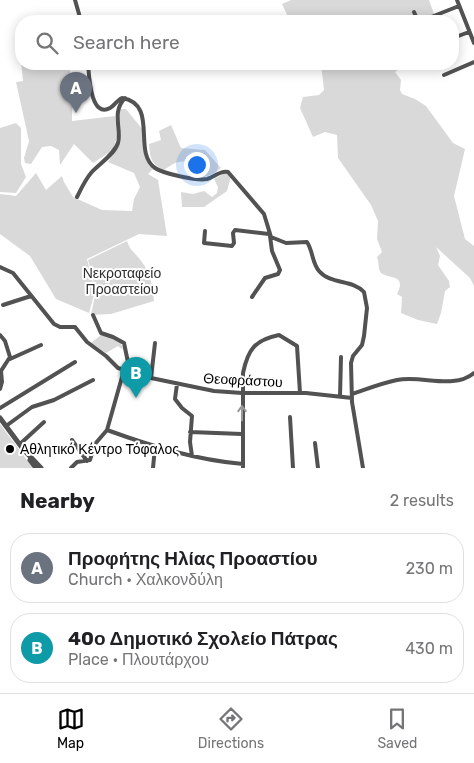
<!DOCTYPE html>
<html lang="en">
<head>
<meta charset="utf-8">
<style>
  body { margin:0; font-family:Rubik,sans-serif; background:#f6f6f6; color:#202124 }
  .you { position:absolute; left:196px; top:164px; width:18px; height:18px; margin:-12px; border:4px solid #fff; border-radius:50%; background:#1a73e8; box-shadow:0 0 0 8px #1a73e833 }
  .badge { display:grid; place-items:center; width:32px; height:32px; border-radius:50%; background:#000; color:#fff; font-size:16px; font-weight:700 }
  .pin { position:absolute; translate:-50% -41px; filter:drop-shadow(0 1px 2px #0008) }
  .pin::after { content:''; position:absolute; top:26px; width:18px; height:15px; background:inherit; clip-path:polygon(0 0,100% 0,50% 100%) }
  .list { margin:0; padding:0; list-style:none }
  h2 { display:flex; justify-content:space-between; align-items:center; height:65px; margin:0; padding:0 20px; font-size:21px }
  h2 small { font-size:16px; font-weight:400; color:#757577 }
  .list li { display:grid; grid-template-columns:32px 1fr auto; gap:15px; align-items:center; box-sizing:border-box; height:70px; margin:0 10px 10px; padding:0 10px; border:1px solid #e0e0e0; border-radius:20px }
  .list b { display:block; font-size:19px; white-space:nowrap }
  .list p { margin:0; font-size:16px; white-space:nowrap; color:#757577 }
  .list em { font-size:16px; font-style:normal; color:#757577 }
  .icon { flex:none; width:28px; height:28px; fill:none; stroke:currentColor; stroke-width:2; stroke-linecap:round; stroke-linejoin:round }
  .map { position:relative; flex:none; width:474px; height:468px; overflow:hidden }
  .search { position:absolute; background:#fff; box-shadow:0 2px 12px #0003; left:15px; right:15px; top:15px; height:55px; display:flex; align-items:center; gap:12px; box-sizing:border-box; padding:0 18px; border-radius:20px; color:#757577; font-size:19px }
  .sheet { height:225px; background:#fff }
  nav { display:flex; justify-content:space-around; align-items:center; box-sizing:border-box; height:70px; border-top:1px solid #e0e0e0; background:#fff; font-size:14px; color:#757577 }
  nav a { display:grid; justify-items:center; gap:2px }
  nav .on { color:#000 }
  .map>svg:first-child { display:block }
  .green { fill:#d9d9d9 }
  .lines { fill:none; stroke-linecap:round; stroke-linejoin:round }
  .minor { stroke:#525252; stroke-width:4 }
  .tertiary { stroke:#525252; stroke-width:5 }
  .oneway { stroke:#979797 }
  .poi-dot { fill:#000; stroke:#fff; stroke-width:2 }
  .labels { text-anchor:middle; stroke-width:4; stroke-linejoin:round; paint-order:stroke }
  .park-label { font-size:14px; fill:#303030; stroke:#fff }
  .street-label { font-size:14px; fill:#000; stroke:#fff }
  .poi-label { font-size:14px; fill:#000; stroke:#fff; text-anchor:start }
</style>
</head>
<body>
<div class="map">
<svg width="474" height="468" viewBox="0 0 474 468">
  <rect width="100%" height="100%" fill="#fff"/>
  <path class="green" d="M291,0H429L434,14L416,21H290L282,4Z
    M21,42V64H69L74,100L72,110V121L115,116L117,137L113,150L93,163L74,144L60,165L59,150L51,146L42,147L31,164L25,163L24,158L29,141L16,82L23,81L19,43Z
    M321,64H403L404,66L395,72L401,80L400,90L402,94L415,99L426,106L453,143L465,149L454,196L465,239L474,246V286L470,278L436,247L440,256L438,265L449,281L450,287L445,291L441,313L437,324L418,320L401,313L402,297L397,294C407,274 389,279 381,273C378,270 379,261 377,257L382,252L377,239L378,221L371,205L338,158L337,135L325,132L313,137L300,108L303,97L319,95L324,90Z
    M120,109H126L143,130L147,161L153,169L148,174L158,180L167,236L139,234L87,259L95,291L89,313L56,299L30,256L0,234V194L16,196L36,173L46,190L62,176L64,182L73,197L102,210L132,211L134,199L140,187L134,173L108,162L119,145L118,124Z
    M16,123L21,128V164L26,177L16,193L0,192V128Z
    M171,125L181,148L205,150L221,168C211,176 205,178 191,178L190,163C179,159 173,164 164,170C151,164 150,158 149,144L161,140L159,131Z
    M225,173L231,176L227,191L204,207H182L181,192L193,194L204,191L212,197L217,193L218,187L214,179Z
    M127,241C130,250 132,250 138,257C149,269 153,285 154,301L111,314L91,315L96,291L88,260Z
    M101,335L113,338L121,343L123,350L118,346L106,353L91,343Z
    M0,424L33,468H0Z"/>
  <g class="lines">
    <path class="minor" d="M75,0L81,21
      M457,0L474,43
      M414,12L418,21
      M421,21L459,6
      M453,38L469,32
      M88,64C89,73 90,119 110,108C114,106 117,100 122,98C159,104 132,152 155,168C164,174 197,181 207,179C215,177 220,170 228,172L264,214L271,237L286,243L307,242C313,251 312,263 319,271C331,285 352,279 364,292L367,308L364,336L362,345L353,356L351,363L352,402L363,468
      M444,75L474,62
      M77,197C81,189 85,180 91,173C99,164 114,155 118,143C122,130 111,112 125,98
      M205,231L204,243L232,246L234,243L233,233L235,230L269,234
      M0,267L13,273L54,324L60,327H75L87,342L106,356L118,368L151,378L214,391L242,393H306L352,398
      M252,297L265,278L278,274L280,270L272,251L270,236
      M3,305L31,296
      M93,315L101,333L113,337L124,343L130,372
      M0,335L5,341L10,357L1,371L2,382L0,389
      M10,359L41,345
      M151,378L155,343
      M177,384L175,399L182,408L192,416L190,442L192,456
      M352,394C367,389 382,383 397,380C422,375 454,390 474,373
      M340,397L341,357
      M0,408L75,362
      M290,417L293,468
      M6,426L32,407L54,400L93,380
      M107,430C151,446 196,460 243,464
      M190,432L242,434
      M72,440L87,461
      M315,443L318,468
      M20,444L44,422
      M71,468L77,462L90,460L95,444L107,430L124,370
      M153,468L155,447
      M243,468V373C248,349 255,340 279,335L297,346L300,393"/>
    <path class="tertiary" d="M0,418L23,449L41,468
      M30,460L36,468"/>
  </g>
  <defs><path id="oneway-shaft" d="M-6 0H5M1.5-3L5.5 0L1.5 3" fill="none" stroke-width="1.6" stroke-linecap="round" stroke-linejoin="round" transform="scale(1.25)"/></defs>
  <use class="oneway" href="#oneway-shaft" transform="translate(242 413) rotate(-90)"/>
  <circle class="poi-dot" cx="10" cy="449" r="5"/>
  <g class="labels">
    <g class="park-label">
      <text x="122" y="278">Νεκροταφείο<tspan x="122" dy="16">Προαστείου</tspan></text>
    </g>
    <g class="street-label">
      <text transform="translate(243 380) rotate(3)" y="5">Θεοφράστου</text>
    </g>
    <g class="poi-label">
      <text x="20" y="454">Αθλητικό Κέντρο Τόφαλος</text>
    </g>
  </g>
</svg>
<div class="you"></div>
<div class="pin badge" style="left:76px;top:113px;background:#6b7280">A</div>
<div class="pin badge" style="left:136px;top:398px;background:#0f9aa8">B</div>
<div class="search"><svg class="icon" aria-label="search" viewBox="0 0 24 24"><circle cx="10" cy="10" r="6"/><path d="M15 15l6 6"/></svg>Search here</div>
</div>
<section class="sheet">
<h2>Nearby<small>2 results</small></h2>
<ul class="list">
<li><span class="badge" style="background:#6b7280">A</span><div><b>Προφήτης Ηλίας Προαστίου</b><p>Church · Χαλκονδύλη</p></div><em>230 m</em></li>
<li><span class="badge" style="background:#0f9aa8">B</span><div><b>40ο Δημοτικό Σχολείο Πάτρας</b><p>Place · Πλουτάρχου</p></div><em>430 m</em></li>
</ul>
</section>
<nav>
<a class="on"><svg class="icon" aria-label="map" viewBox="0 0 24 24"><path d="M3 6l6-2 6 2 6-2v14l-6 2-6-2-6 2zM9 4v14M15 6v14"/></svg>Map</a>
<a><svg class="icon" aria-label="directions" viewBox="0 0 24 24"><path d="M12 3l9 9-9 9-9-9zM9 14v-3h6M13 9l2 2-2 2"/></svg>Directions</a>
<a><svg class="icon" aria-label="saved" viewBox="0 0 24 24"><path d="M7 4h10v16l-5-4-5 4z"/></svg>Saved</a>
</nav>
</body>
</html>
